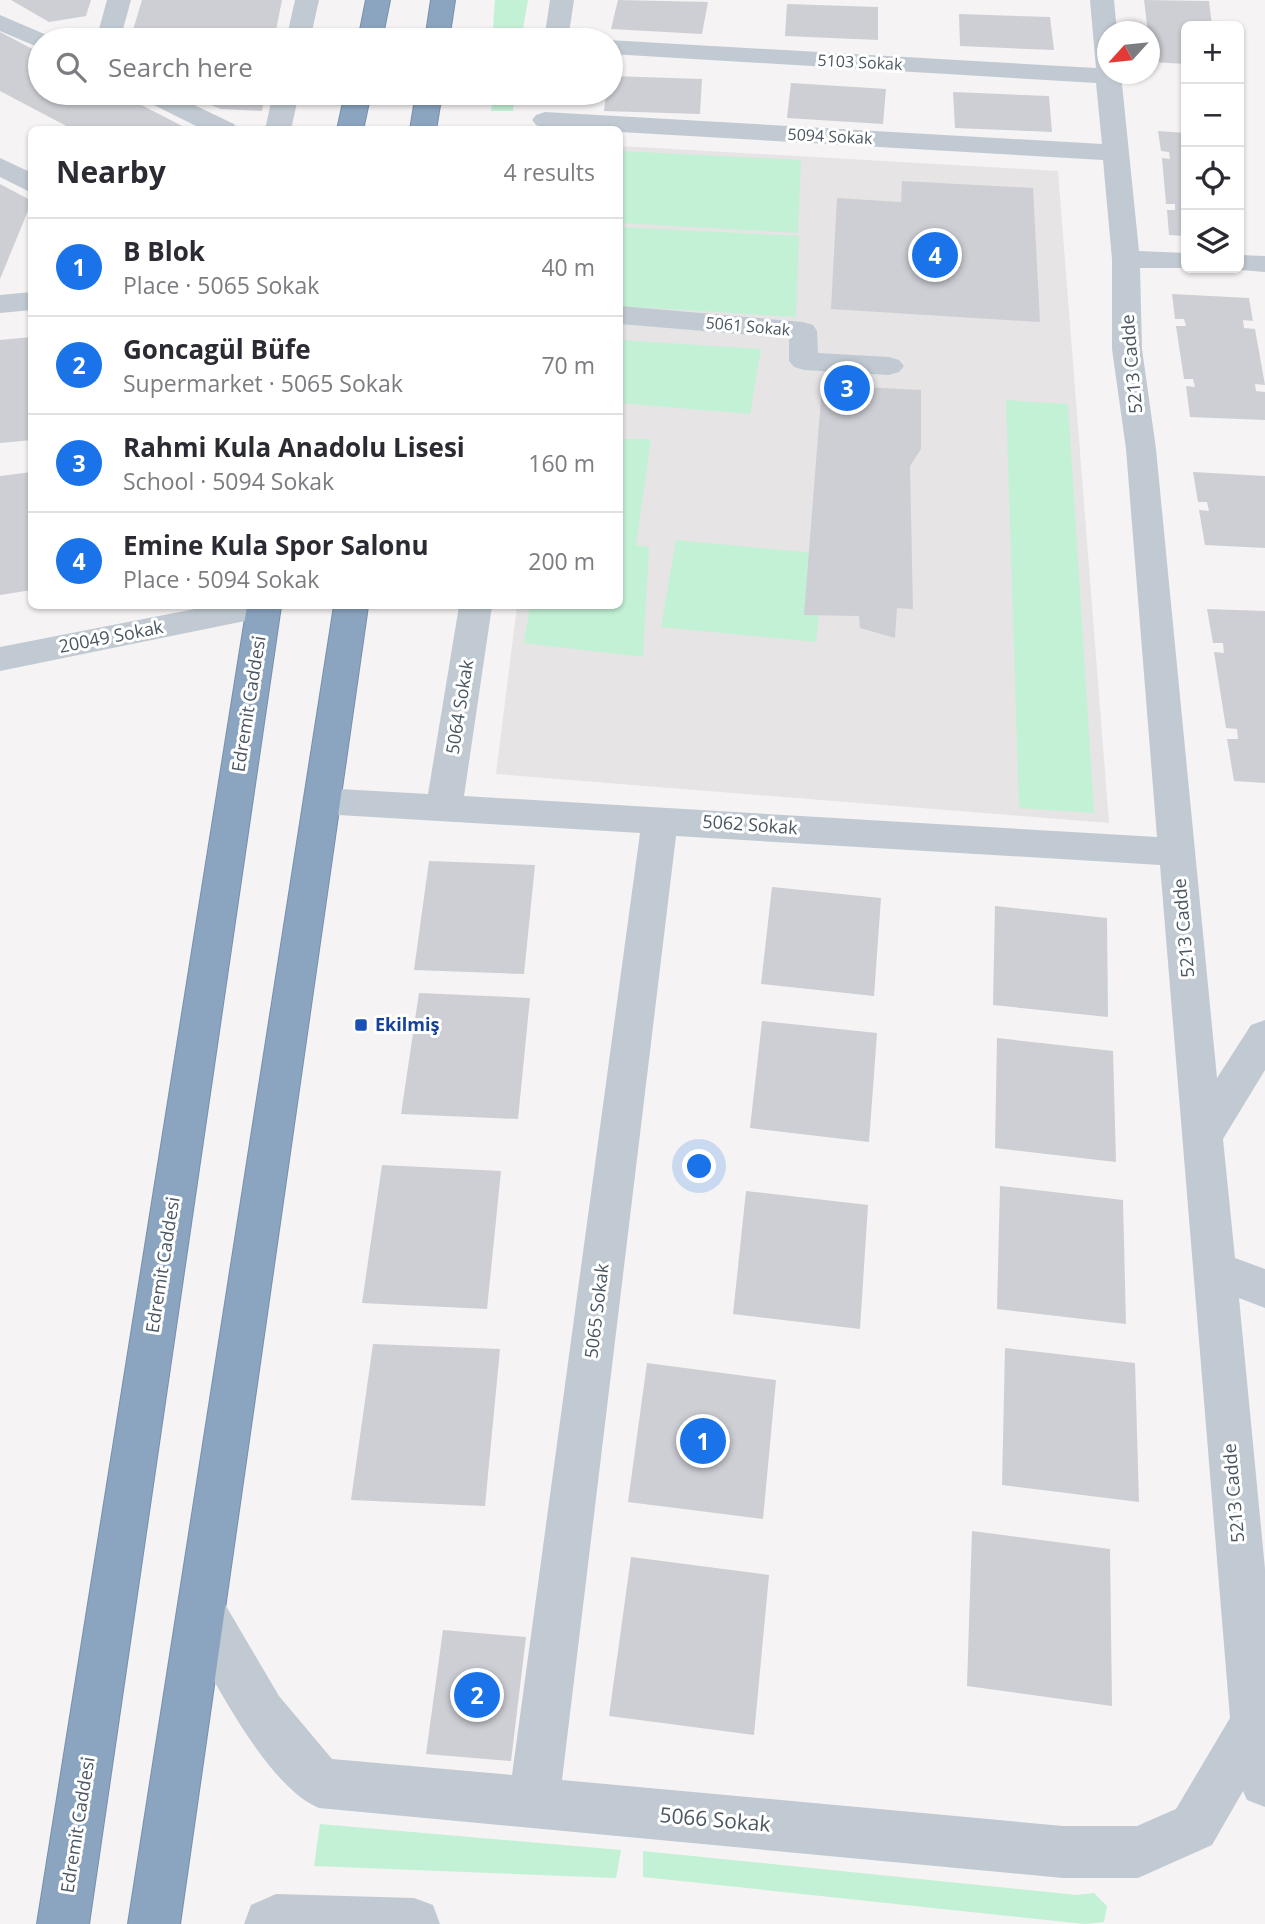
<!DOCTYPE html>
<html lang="en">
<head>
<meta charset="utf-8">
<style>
  body { margin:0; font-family:"Open Sans",sans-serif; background:#f2f2f3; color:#2b2b33 }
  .controls { position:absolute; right:21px; top:21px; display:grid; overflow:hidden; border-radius:10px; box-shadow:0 2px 5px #0004 }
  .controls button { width:63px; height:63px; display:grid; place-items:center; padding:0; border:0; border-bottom:2px solid #e1e1e2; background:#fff; color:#2b2b33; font:35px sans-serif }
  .compass { position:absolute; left:1097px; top:21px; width:63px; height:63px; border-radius:50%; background:#fff; box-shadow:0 2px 5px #0004; rotate:243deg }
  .you { position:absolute; left:700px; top:1167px; width:24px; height:24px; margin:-18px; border:5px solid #fff; border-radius:50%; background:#1a73e8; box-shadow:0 0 0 10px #1a73e833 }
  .badge { display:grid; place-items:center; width:46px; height:46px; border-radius:50%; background:#1a73e8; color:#fff; font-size:23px; font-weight:700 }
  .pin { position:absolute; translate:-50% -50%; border:4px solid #fff; box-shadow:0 2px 7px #0006 }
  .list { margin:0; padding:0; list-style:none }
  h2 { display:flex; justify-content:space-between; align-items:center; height:91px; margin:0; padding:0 28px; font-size:30px }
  h2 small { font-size:23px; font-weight:400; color:#7c7c81 }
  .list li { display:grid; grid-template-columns:46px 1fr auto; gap:21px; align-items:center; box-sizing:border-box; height:98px; padding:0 28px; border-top:2px solid #e1e1e2 }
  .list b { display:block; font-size:26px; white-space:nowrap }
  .list p { margin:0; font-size:23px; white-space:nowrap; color:#7c7c81 }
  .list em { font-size:23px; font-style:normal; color:#7c7c81 }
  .icon { flex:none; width:38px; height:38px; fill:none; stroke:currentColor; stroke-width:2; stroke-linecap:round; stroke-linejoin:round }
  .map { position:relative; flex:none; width:1265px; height:1924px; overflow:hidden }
  .search { position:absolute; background:#fff; box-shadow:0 2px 5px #0004; left:28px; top:28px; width:595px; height:77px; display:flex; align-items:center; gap:18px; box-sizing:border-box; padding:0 24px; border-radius:38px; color:#7c7c81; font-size:26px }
  .panel { position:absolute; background:#fff; box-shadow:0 2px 5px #0004; left:28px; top:126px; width:595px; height:483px; border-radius:10px }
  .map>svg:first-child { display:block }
  .education { fill:#e6e4e5 }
  .green { fill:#c3f1d5 }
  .building { fill:#cdcfd5 }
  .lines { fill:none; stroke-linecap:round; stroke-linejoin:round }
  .highway-casing { stroke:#7690ad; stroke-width:2 }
  .minor { fill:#c1cad2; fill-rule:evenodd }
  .highway { fill:#8ba5c1; fill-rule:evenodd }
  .transit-dot { fill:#1a4fb4; stroke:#fff; stroke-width:2.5 }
  .labels { text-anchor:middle; stroke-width:6; stroke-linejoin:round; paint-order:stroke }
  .far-street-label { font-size:16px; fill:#4a5661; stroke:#fff }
  .street-label { font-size:18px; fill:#4a5661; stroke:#fff }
  .transit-label { font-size:18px; font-weight:bold; fill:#164399; stroke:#fff; text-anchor:start }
  .near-street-label { font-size:21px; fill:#4a5661; stroke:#fff }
</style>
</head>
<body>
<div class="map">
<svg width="1265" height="1924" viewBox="0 0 1265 1924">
  <rect width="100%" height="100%" fill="#f5f3f3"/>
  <path class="education" d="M620,146L1058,171L1109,823L496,774L517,606H620Z"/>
  <path class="green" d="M495,0H528L521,40L501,39L503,29H493Z
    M485,93H515L513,111H491L492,105H484Z
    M620,151L801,160L798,233L620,223Z
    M620,227L799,236L796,317L620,306Z
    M620,340L761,349L750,414L620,403Z
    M1006,400L1068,404L1094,813L1019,808Z
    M620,439H651L636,545L649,547L643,657L524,643L530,606H620Z
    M676,540L826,554L816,642L661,627Z
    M320,1824L621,1850L616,1878L314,1866Z
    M643,1851L1077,1895L1094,1893L1107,1906L1104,1922L1085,1924L643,1877Z"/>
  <path class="building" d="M11,0H91L86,16L49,22Z
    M142,0H282L274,40H130Z
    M618,0L708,2L702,34L611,29Z
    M1144,0L1209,1L1212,26H1186V64L1151,62L1150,43H1157L1156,37H1150L1148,32Z
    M787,4L878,7V40L785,36Z
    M959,14L1050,17L1054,50L960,46Z
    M0,32L40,53V93H118L190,130H74L0,91Z
    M611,76L702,79L700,114L604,111L606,93H611Z
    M791,83L886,89L883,124L787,118Z
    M953,92L1049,96L1052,132L955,128Z
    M190,93H265L262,111L221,109L189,96Z
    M1158,131L1186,133V236L1169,235L1167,210H1175V204H1166L1162,158L1170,159L1169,152L1161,151Z
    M902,181L1033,188L1040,322L831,309L837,198L901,202Z
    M0,184L32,201L0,279Z
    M1172,294L1249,298L1253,321L1243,320L1244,328L1255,329L1265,385L1255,384L1256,391L1265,392V420L1190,417L1186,386L1195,387L1193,379H1184L1176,326H1186L1184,319H1175Z
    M32,337V440L0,443V340Z
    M822,385L921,390V449L910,466L913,609L897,608L895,638L860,628L859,616L804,615Z
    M32,472V590L0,595V476Z
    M1193,472L1265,476V548L1205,545L1199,510L1209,511L1207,502H1198Z
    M1207,609L1265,611V783L1234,781L1227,739H1238L1237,729L1226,728L1214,652L1224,653L1223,643H1213Z
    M429,861L535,865L524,974L414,970Z
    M772,887L881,898L874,996L761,984Z
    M995,906L1107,918L1108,1017L993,1005Z
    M419,993L530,998L518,1119L401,1114Z
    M762,1021L877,1033L869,1142L750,1128Z
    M997,1038L1113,1051L1116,1162L995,1148Z
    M382,1165L501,1171L487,1309L362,1303Z
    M1000,1186L1123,1200L1126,1324L997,1309Z
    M746,1191L868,1205L860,1329L733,1314Z
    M373,1344L500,1349L485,1506L351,1500Z
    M1005,1348L1135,1363L1139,1502L1002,1485Z
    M647,1363L776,1380L763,1519L628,1502Z
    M972,1531L1110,1549L1112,1706L967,1686Z
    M631,1557L769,1575L754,1735L609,1716Z
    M443,1630L526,1637L511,1761L426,1754Z"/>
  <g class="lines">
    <defs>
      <path id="highway" d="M366,0H390L382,40H358Z
        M431,0H455L449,40H425Z
        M345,93H371L363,130H337Z
        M416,93H442L436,130H410Z
        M247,606H281L89,1924H37Z
        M334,606H368L180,1924H128Z"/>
    </defs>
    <use href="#highway" class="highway-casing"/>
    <path class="minor" d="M107,0H131L120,40H96Z
      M295,0H319L310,40H286Z
      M550,0H574L568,40H544Z
      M1090,0H1114L1117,32H1108V74H1121L1139,251L1186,253V268H1193H1140L1142,349L1156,449L1217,1078L1251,1025L1265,1020V1070L1223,1139L1235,1258L1265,1269V1308L1239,1298L1265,1569V1807L1247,1800L1243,1791L1212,1845L1138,1878H1063L319,1808C267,1787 213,1678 185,1628L178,1611L185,1594L202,1587L219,1594L279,1696L332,1759L512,1775L640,833L322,814L309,810L304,801L309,792L322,788L428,794L459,606H492L464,796L1157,837L1126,449L1112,349V259L1103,160L620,132V130L545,128L536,125L532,120L536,115L545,112L1102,144L1096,83L611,54L608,40L1096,68ZM676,836L1160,865L1230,1718L1176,1809L1137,1826H1063L562,1780Z
      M0,15L49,36L52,40H40V48L0,31Z
      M136,93H169L234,124L238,130H204L140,98Z
      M273,93H299L291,130H265Z
      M0,158L32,173V193L0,177Z
      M1239,255L1265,256V272L1229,269L1239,268Z
      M32,292V310L0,313V295Z
      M620,306L803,322L813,325L817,331L818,353L889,357L899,360L904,366L899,372L889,375L804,370L794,367L789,361V338L620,324Z
      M210,606H281L276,614L264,617L0,671V647Z
      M276,1894L414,1898L433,1905L440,1924H244L251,1905Z"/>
    <use href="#highway" class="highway"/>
  </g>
  <rect class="transit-dot" x="354" y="1018" width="14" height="14" rx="3.5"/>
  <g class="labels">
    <g class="far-street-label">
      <text transform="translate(860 62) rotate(3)" y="6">5103 Sokak</text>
      <text transform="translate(830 136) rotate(3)" y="6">5094 Sokak</text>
      <text transform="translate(748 326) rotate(5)" y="6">5061 Sokak</text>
    </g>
    <g class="street-label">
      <text transform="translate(1132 364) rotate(-95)" y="6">5213 Cadde</text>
      <text transform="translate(111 637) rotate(-11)" y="6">20049 Sokak</text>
      <text transform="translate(249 704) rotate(-81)" y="6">Edremit Caddesi</text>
      <text transform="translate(460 707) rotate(-81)" y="6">5064 Sokak</text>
      <text transform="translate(750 825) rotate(4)" y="6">5062 Sokak</text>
      <text transform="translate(1184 928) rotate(-95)" y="6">5213 Cadde</text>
      <text transform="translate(163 1265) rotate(-81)" y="6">Edremit Caddesi</text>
      <text transform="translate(597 1311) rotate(-83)" y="6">5065 Sokak</text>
      <text transform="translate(1234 1493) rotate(-95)" y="6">5213 Cadde</text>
      <text transform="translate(78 1825) rotate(-81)" y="6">Edremit Caddesi</text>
    </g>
    <g class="transit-label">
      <text x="375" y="1031">Ekilmiş</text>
    </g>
    <g class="near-street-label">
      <text transform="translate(715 1820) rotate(5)" y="7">5066 Sokak</text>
    </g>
  </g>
</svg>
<div class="controls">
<button>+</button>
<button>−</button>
<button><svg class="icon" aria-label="locate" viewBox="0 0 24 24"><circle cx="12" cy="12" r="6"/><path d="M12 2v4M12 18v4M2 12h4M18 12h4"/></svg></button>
<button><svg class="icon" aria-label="layers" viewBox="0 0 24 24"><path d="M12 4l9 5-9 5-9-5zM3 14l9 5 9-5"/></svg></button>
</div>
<svg class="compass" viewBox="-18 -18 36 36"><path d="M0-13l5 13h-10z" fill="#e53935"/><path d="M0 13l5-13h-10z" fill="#7c7c81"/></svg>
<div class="you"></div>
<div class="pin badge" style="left:703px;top:1441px">1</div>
<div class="pin badge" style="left:477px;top:1695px">2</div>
<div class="pin badge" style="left:847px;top:388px">3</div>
<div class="pin badge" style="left:935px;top:255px">4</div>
<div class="search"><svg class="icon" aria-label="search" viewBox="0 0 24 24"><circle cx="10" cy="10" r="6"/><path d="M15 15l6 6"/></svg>Search here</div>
<section class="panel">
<h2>Nearby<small>4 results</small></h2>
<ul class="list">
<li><span class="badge">1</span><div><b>B Blok</b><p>Place · 5065 Sokak</p></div><em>40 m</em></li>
<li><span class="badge">2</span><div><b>Goncagül Büfe</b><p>Supermarket · 5065 Sokak</p></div><em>70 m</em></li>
<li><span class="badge">3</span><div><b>Rahmi Kula Anadolu Lisesi</b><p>School · 5094 Sokak</p></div><em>160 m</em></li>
<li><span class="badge">4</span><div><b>Emine Kula Spor Salonu</b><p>Place · 5094 Sokak</p></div><em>200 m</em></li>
</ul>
</section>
</div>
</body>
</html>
